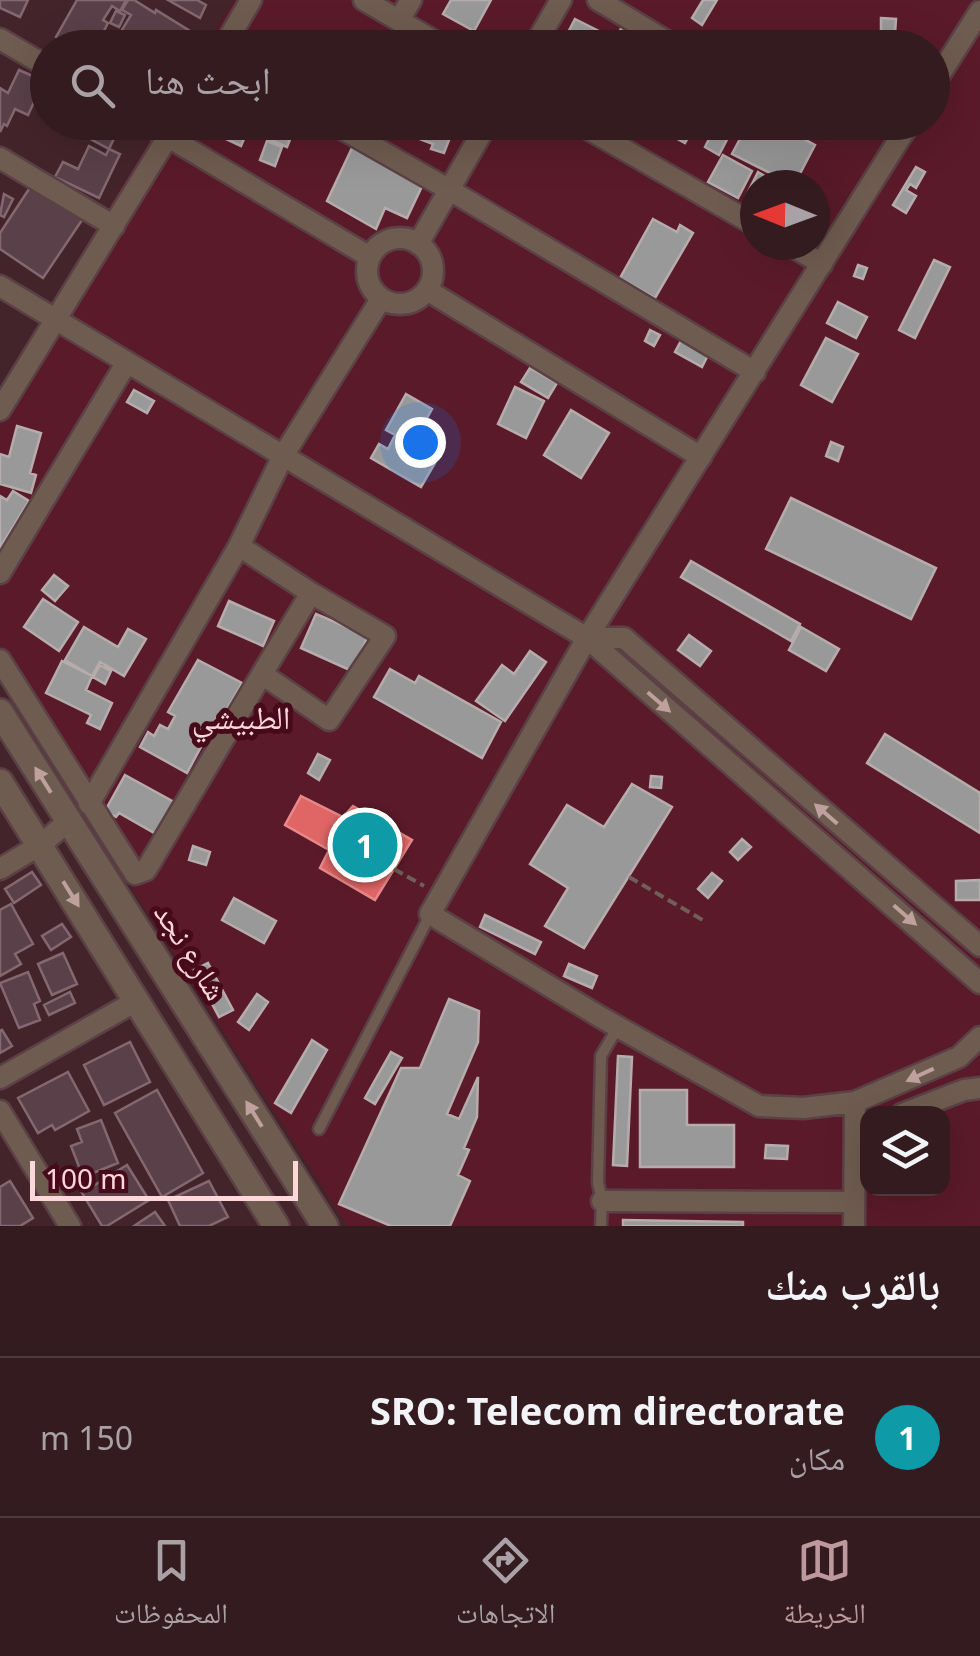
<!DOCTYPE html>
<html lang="ar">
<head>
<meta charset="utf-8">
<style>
  body { margin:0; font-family:"Noto Sans","Noto Naskh Arabic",sans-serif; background:#3b2429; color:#f1f3f6; direction:rtl }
  .controls { position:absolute; right:30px; bottom:30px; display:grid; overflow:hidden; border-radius:20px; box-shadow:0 10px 40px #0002 }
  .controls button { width:90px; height:90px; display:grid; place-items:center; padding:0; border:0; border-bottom:2px solid #4e393e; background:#331b20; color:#f1f3f6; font:50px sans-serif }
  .compass { position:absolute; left:740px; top:170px; width:90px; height:90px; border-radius:50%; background:#331b20; box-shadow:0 10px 40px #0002; rotate:271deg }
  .scale { position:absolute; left:30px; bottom:25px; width:268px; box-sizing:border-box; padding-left:10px; border:5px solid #fed7db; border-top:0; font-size:28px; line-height:35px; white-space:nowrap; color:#fed7db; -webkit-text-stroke:8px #460a1b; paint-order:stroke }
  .you { position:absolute; left:420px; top:442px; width:35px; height:35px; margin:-25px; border:8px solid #fff; border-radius:50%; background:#1a73e8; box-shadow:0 0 0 15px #1a73e833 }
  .badge { display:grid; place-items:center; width:65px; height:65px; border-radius:50%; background:#bd989d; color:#fff; font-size:32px; font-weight:700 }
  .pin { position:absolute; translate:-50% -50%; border:5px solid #fff; box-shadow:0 2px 10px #0006 }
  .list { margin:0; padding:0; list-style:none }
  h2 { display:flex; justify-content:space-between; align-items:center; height:130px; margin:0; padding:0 40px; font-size:42px }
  h2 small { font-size:32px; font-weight:400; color:#a9a1a5 }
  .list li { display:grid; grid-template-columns:65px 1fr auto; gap:30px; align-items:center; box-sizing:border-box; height:160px; padding:0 40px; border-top:2px solid #4e393e }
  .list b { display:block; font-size:38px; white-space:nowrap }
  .list p { margin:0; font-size:32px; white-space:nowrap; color:#a9a1a5 }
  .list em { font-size:32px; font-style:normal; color:#a9a1a5 }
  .icon { flex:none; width:55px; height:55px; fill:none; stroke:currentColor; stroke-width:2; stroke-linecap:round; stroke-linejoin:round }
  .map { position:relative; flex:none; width:980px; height:1226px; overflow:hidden; direction:ltr }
  .search { position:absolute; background:#331b20; box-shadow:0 10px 40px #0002; left:30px; right:30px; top:30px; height:110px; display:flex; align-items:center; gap:25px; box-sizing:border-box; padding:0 35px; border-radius:55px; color:#a9a1a5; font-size:38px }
  .sheet { height:290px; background:#331b20 }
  nav { display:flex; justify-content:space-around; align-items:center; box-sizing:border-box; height:140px; border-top:2px solid #4e393e; background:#331b20; font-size:28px; color:#a9a1a5 }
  nav a { display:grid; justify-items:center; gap:5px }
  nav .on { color:#bd989d }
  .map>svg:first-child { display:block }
  .built { fill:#5a1a29; fill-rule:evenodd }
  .shops { fill:#e06666; stroke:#e98889; stroke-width:2.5 }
  .industry { fill:#999; stroke:#b7acad; stroke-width:2.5 }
  .building { fill:#5a4049; stroke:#846871; stroke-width:2.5 }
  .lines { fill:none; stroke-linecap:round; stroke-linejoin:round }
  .service-casing { stroke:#5b4045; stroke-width:15 }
  .minor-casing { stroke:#5b4045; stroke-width:25 }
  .tertiary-casing { stroke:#5b4045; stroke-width:30 }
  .path { stroke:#705f58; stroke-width:4; stroke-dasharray:10 5; stroke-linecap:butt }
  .service { stroke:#6f5c50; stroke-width:10 }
  .minor { stroke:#6f5c50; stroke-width:20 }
  .tertiary { stroke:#6f5c50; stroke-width:25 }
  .oneway { fill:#bea09c }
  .labels { text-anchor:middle; stroke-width:10; stroke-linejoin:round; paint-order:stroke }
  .street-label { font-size:30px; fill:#fed7db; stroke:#460a1b }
  .neighbourhood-label { font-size:32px; fill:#fed7db; stroke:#460a1b }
</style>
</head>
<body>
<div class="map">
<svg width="980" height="1226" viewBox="0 0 980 1226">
  <rect width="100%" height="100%" fill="#44242b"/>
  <path class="built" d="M234,0H980V1226H347L0,681V388L160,123L932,122V48L205,47ZM755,185H815V245H755ZM868,1114H942V1188H868Z"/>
  <path class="shops" d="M301,796L343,817L353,806L412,840L375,900L320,868L329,850L285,825Z"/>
  <path class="industry" d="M451,0H491L474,31L443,14Z
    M703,0H717L702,25L692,18Z
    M881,18L896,19L895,34L881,33Z
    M575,19L615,39L622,27L640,37L634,48H560Z
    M210,122H251L241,146L207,130Z
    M264,122H297L287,147L259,135Z
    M408,122H445L454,127L444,153L431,149L433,144L404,133Z
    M627,122H655L650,136L625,126Z
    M662,122H736L719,155L705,147L709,139L692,130L685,143L659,129Z
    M749,122H757L756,125L771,133L776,124L815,145L794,185L732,154Z
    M267,141L282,147L275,166L260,160Z
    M352,148L424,182L407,218L385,208L376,229L327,201Z
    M723,155L752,171L738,198L708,182Z
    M916,167L925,172L916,188L910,184L906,190L916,196L906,213L893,205Z
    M758,172L775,182L773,185H755V200L746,196Z
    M653,219L677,232L680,225L693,233L655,298L620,278Z
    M934,260L950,267L915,338L899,330Z
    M858,265L867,268L863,279L854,276Z
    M838,302L867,317L856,338L827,323Z
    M650,330L660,335L654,346L645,341Z
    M683,337L710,351L702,367L675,352Z
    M826,338L858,354L832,402L801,385Z
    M530,368L557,383L548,398L521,382Z
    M515,387L544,401L526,438L498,424Z
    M134,390L154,401L147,413L127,402Z
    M406,394L432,409L410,449L435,463L421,487L371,458L379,444L388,449L395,435L386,430Z
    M571,410L609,433L581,478L544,455Z
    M17,426L41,433L30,473L36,475L31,493L0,484V454L9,457Z
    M831,442L843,447L838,461L826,456Z
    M13,491L29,501L0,548V496L7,500Z
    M791,498L936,568L911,619L766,549Z
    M691,561L800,624L791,641L681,577Z
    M54,575L68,586L55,601L42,590Z
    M43,599L78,622L59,651L24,627Z
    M229,601L274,621L263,646L218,626Z
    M316,614L368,636L352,671L301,648Z
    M84,627L118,647L128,629L146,639L124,676L100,662L92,676L65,660Z
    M801,627L839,649L826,671L789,650Z
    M689,635L711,651L700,666L678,650Z
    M530,651L546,662L505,721L476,701L502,665L514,674Z
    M198,660L242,683L219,723L215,721L187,773L140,747L148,732L154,736L160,725L168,729L175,716L168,712Z
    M62,661L92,676L86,690L112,703L100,729L87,723L91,715L46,693Z
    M100,665L111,671L105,684L93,677Z
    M390,669L415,683L419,676L501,722L482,758L374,697Z
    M885,734L980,793V833L867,763Z
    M318,754L330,760L319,780L308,773Z
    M125,775L174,802L156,834L119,813L116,817L105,811Z
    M651,776L662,777L661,788L650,787Z
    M632,784L672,807L584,948L545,926L568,888L530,864L567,805L604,827Z
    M742,839L751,847L738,860L730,852Z
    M193,846L210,852L206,865L189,860Z
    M712,873L722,881L708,898L698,889Z
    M980,880V900H956V881Z
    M234,898L276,921L264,943L222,920Z
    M485,915L541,942L535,954L480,927Z
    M208,963L233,1010L219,1017L194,970Z
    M569,964L597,976L592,988L564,976Z
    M257,994L268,1002L249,1030L238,1022Z
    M449,999L479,1011L478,1042L447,1114L459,1119L478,1077L477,1117L464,1148L469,1150L458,1175L470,1181L450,1226H391L339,1204L401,1068H420Z
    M312,1040L327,1050L291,1113L275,1103Z
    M391,1052L402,1058L375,1104L365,1098Z
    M618,1056L632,1057L627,1166L613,1165Z
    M640,1090H687V1125H734V1167H640Z
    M766,1145L788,1146L787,1159L765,1158Z
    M623,1220L743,1222V1226H623Z"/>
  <path class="building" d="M0,0H28L20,17L0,8Z
    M77,0H126L120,11L112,6L103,20L108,23L95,48H70L56,37Z
    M128,0H134L155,13L156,10L190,31L181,46L184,48H111L131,15L122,10Z
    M168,0H197L206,5L200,18Z
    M116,11L125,15L119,27L110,23Z
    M19,70L44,81L28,115L15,109L7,126L4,124L0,132V88L8,93Z
    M90,122H104L118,130L109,149L83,135Z
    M89,146L106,155L109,149L120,154L99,198L55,177L63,162L78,169Z
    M31,186L82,220L43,278L0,249V233Z
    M4,194L13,199L4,217L0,215Z
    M32,872L41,885L14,903L5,889Z
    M11,904L33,944L15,954L21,964L0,976V910Z
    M62,924L71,937L51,950L42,936Z
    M63,953L77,984L52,995L38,964Z
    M28,972L40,1001L34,1004L40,1020L19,1028L0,983Z
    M70,992L75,1003L49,1015L44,1005Z
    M2,1030L12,1046L0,1053V1031Z
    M130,1042L150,1082L104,1105L84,1065Z
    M68,1072L89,1111L55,1130L52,1125L38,1133L18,1098Z
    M157,1090L203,1173L162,1197L115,1113Z
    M101,1120L118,1163L83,1177L71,1146L82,1142L77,1129Z
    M127,1165L149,1200L107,1226H102L82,1193Z
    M76,1171L83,1181L73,1188L66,1179Z
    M10,1181L33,1218L20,1226H0V1187Z
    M209,1181L228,1217L209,1226H180L168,1200Z
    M155,1212L165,1226H134Z"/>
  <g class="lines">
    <defs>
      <path id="service" d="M319,1129L430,915
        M601,1226L602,1201L598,1183L601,1056L618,1027"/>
      <path id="minor" d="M364,0L446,48
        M598,0L678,48
        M399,20L411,0
        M0,39L48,67
        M223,48L251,0
        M533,48L561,0
        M932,87L980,11
        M143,122L370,257
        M330,122L448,189L755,372
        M576,122L755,225
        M807,122L815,127
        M910,122L587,638L430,914L602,1018L759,1106L803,1108L855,1102L959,1057L980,1037
        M0,158L114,226
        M367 271a33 33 0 1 1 66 0a33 33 0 1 1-66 0Z
        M418,244L488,122
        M790,245L822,264
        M0,286L587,638L980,983
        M427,290L701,457
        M0,410L177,122
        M239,546L283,456L381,299
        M0,573L127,362
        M587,638H624L980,946
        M0,660L135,874L146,870L262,674L329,720L385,636L311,593L239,546L89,804
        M262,674L311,593
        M0,869L40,845L69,821
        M0,1078L138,1000
        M0,1111L70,1226
        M902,1114L964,1090L980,1088
        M602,1201L854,1202
        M854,1226L855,1102"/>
      <path id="tertiary" d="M0,712L325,1226
        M0,782L276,1226"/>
    </defs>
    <use href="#service" class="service-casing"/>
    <use href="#minor" class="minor-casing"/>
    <use href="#tertiary" class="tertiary-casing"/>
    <path class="path" d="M394,869L424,886
      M629,877L706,922"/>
    <use href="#service" class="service"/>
    <use href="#minor" class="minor"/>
    <use href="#tertiary" class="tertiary"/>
  </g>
  <defs><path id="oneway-solid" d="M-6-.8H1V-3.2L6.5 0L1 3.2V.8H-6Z" transform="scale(2.5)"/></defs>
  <g class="oneway">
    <use href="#oneway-solid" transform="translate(659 702) rotate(41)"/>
    <use href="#oneway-solid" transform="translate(43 780) rotate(-122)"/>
    <use href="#oneway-solid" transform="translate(826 814) rotate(-139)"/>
    <use href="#oneway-solid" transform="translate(71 894) rotate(58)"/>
    <use href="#oneway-solid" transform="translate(905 915) rotate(41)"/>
    <use href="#oneway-solid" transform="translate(920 1075) rotate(155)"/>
    <use href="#oneway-solid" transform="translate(254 1114) rotate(-122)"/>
  </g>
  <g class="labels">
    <g class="street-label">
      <text transform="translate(190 952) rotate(58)" y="10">شارع نجد</text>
    </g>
    <g class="neighbourhood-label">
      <text x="241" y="729">الطبيشي</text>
    </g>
  </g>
</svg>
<div class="controls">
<button><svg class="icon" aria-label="layers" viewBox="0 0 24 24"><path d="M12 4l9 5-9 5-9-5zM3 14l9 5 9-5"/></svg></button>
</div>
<svg class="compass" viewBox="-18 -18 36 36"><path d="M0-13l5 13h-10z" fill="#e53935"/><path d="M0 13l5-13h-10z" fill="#a9a1a5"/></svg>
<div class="scale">100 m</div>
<div class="you"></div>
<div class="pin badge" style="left:365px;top:845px;background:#0f9aa8">1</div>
<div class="search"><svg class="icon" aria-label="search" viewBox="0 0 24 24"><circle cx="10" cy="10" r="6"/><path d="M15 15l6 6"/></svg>ابحث هنا</div>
</div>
<section class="sheet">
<h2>بالقرب منك<small></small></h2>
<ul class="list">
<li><span class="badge" style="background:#0f9aa8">1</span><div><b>SRO: Telecom directorate</b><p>مكان</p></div><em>150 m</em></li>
</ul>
</section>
<nav>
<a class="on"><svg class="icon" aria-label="map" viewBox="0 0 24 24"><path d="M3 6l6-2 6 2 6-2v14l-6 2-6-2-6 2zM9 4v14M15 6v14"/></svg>الخريطة</a>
<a><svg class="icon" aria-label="directions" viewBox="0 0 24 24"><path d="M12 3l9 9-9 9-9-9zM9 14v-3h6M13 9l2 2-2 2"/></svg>الاتجاهات</a>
<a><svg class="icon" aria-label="saved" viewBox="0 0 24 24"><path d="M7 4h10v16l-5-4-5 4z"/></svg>المحفوظات</a>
</nav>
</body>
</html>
